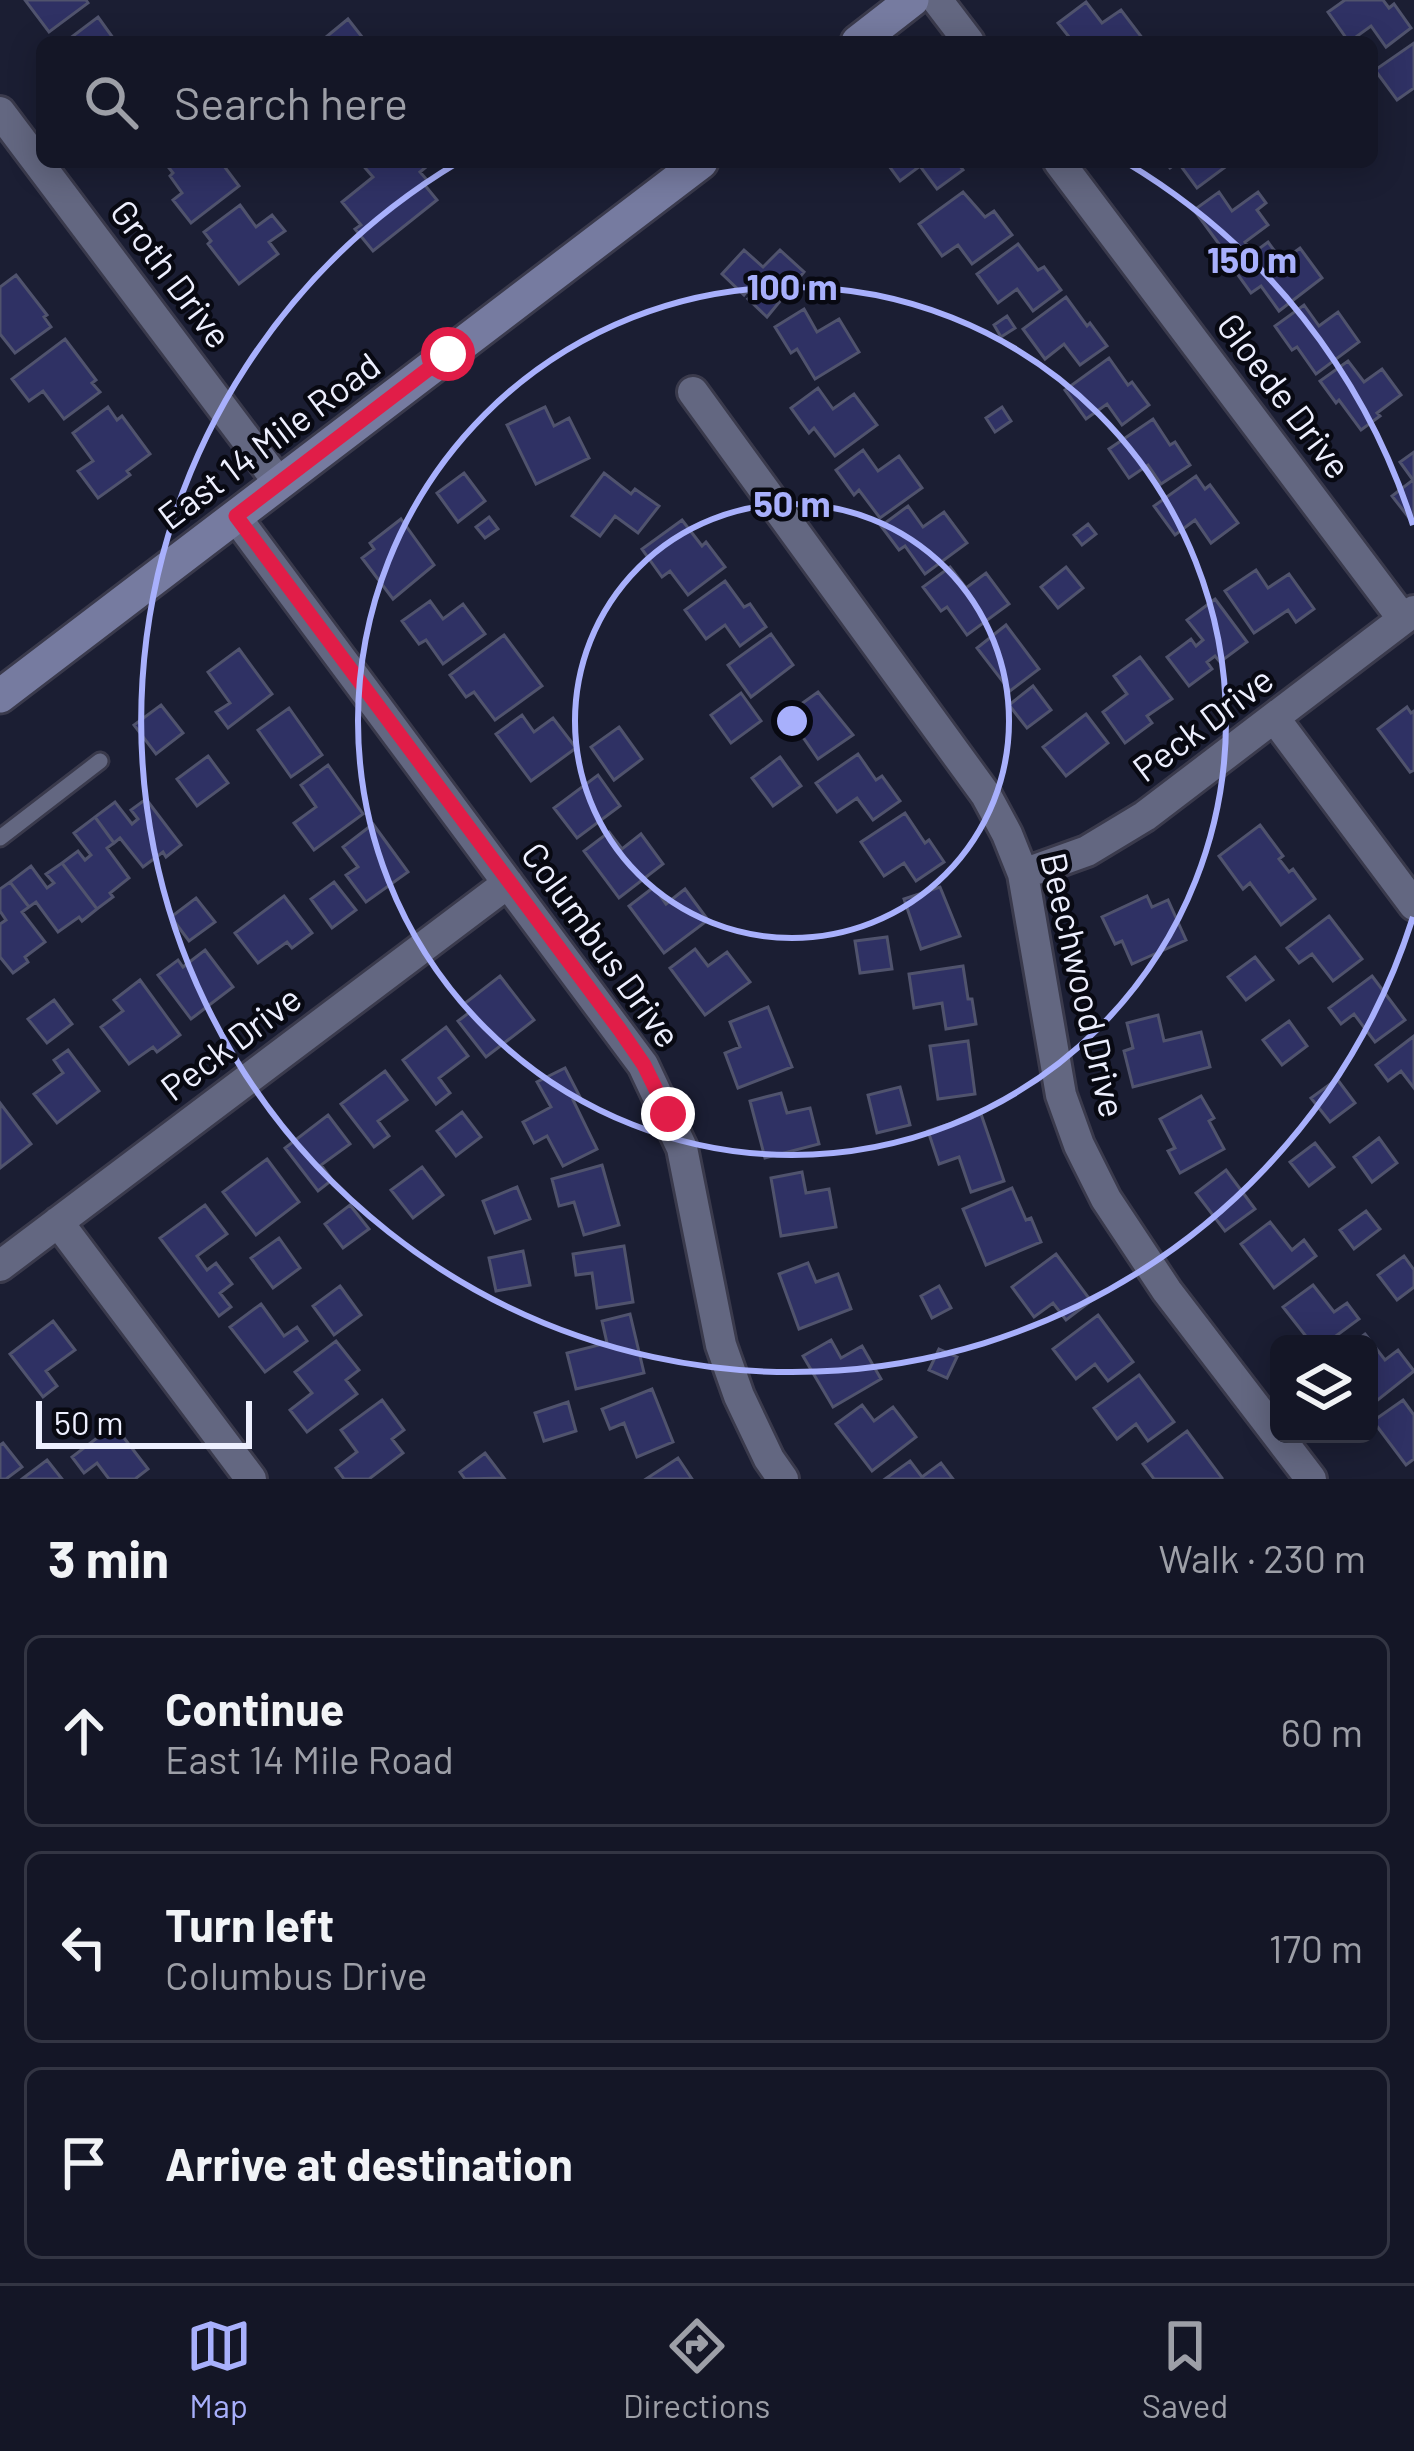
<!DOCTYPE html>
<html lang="en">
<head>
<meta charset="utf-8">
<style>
  body { margin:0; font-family:Barlow,sans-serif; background:#212332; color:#f1f3f6 }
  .controls { position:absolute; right:36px; bottom:36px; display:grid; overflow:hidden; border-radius:18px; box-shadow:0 6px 30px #0003 }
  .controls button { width:108px; height:108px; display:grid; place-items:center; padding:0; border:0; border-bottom:3px solid #333543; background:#141626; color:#f1f3f6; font:60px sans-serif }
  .scale { position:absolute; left:36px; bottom:30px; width:216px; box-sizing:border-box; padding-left:12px; border:6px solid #edeffe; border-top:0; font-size:33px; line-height:42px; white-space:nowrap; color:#edeffe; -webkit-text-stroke:9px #080912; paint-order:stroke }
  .stop { position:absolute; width:36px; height:36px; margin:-27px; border:9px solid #e11d48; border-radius:50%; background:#fff }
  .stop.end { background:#e11d48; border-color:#fff; box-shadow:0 3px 12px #0008 }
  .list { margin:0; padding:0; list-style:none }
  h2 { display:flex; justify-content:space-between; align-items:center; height:156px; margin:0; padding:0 48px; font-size:51px }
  h2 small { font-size:39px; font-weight:400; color:#9d9fa7 }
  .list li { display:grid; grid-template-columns:78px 1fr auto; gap:36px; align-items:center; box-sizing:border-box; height:192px; margin:0 24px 24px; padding:0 24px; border:3px solid #333543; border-radius:18px }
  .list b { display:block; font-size:45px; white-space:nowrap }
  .list p { margin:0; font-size:39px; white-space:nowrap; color:#9d9fa7 }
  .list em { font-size:39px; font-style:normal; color:#9d9fa7 }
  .icon { flex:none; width:66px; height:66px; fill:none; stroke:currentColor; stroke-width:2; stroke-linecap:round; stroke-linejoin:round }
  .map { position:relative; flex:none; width:1414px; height:1479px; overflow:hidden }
  .search { position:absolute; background:#141626; box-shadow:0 6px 30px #0003; left:36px; right:36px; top:36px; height:132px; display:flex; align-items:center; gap:30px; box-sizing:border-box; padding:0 42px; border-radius:18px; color:#9d9fa7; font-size:45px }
  .sheet { height:804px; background:#141626 }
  nav { display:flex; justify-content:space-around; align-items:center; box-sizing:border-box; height:168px; border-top:3px solid #333543; background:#141626; font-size:33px; color:#9d9fa7 }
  nav a { display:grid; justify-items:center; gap:6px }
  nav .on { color:#a8b0fc }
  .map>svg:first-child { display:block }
  .building { fill:#2f3164; stroke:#50536d; stroke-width:3 }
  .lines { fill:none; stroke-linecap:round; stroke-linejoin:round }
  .service-casing { stroke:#3a3a4c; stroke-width:21 }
  .minor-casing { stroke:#3a3a4c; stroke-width:36 }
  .secondary-casing { stroke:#3a3a4c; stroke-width:39 }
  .service { stroke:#636781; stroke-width:15 }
  .minor { stroke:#636781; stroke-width:30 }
  .secondary { stroke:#767ba0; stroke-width:33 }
  .route { stroke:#e11d48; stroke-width:15 }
  .ring { fill:none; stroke:#a8b0fc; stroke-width:6 }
  .labels { text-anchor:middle; stroke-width:9; stroke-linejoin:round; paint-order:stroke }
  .street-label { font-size:36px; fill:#edeffe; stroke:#080912 }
  .centre { fill:#a8b0fc; stroke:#080912; stroke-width:6 }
  .ring-label { font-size:36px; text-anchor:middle; font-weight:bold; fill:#a8b0fc; stroke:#080912; stroke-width:9; stroke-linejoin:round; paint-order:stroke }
</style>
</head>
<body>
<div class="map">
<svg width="1414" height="1479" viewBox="0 0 1414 1479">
  <rect width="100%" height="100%" fill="#1b1e33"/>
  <path class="building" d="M25,0H86L88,3L49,32Z
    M1345,0H1383L1389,8L1394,4L1411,28L1386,47L1371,26L1349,42L1328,12Z
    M1086,2L1102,23L1121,10L1143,39L1139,42H1073L1058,23Z
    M98,17L116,42H65Z
    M348,19L366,42H320Z
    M1414,43V88L1397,100L1375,70Z
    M169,162H221L239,186L191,223L173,200L182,193L170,176L173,173L166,164Z
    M360,162H432L420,172L427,180L423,183L437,200L373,251L355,229L361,225L342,202L373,177Z
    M886,162H957L963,170L937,189L920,166L900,181Z
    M1165,162H1232L1197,188L1178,162L1170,168Z
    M963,192L985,217L994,211L1012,235L972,264L958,245L942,256L919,224Z
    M1219,192L1232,211L1258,192L1266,203L1257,210L1268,225L1245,242L1248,246L1230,259L1194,210Z
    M240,205L256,227L272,215L285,231L269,242L278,254L239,284L208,244L211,241L204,232Z
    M1268,242L1282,261L1300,248L1322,278L1279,311L1261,286L1251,293L1233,268Z
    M1018,244L1038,270L1044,267L1061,290L1033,311L1017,289L998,303L977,274Z
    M744,250L763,267L780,250L804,272L767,317L748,299L752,296L747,291L744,295L722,274Z
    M16,275L47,315L44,317L51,327L15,353L0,334V287Z
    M1066,297L1087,326L1090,323L1107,346L1080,365L1064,344L1045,359L1023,329Z
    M1304,305L1319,326L1338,312L1359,342L1316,374L1297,347L1292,350L1275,326Z
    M804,309L817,332L839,319L859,352L815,379L797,349L791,353L775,327Z
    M1007,316L1015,328L1001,337L994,325Z
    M65,339L96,380L92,383L100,392L64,419L43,391L29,401L12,379Z
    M1109,358L1128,385L1132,382L1149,405L1122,425L1107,404L1086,419L1065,390Z
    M1348,361L1364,382L1382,369L1401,395L1377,413L1380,416L1361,430L1339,400L1336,403L1320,381Z
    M818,388L833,409L854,394L877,425L835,456L814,428L809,433L791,408Z
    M108,407L117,420L122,416L150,454L127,471L130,475L98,498L78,471L93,461L73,433Z
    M545,407L554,426L569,418L589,458L536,484L507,425Z
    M1002,407L1011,421L995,432L986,418Z
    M1153,419L1170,445L1175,442L1190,465L1161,484L1148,465L1129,478L1109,449Z
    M863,450L878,471L899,456L922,488L880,518L859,490L854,495L836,470Z
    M1414,452V523H1413L1392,496L1413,480L1400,462Z
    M464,473L485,501L458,522L437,493Z
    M604,473L631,494L635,489L659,506L638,533L615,516L600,536L572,516Z
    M1196,476L1205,489L1210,485L1238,523L1211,543L1195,520L1175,535L1154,506Z
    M908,506L923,527L944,512L967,543L925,574L905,546L899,550L881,526Z
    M489,517L498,529L485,538L476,527Z
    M401,519L434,565L393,599L362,558L374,549L370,543Z
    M682,520L702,546L706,542L725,567L688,595L670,571L662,577L642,549Z
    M1088,524L1096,534L1082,545L1074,535Z
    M950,567L966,588L986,573L1009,604L967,635L947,607L941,611L923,587Z
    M1066,567L1083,588L1058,608L1041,587Z
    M1256,570L1268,588L1289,574L1314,609L1296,622L1288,610L1254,633L1225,591Z
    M725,581L744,607L750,604L766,627L740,646L725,625L706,639L685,610Z
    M1215,599L1247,642L1220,662L1215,656L1207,662L1212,669L1189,686L1167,657L1191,639L1196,646L1203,640L1187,620Z
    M430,601L443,619L463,604L485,634L443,664L426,640L419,644L402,621Z
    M1006,625L1039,669L1010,691L977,648Z
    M771,634L793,665L751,697L728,665Z
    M504,635L542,686L495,720L474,692L466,697L450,675Z
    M239,649L272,694L228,728L216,712L230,703L208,672Z
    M1140,657L1172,699L1147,716L1152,723L1125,743L1103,712L1127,694L1114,676Z
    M1033,686L1051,710L1027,728L1009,705Z
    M818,692L853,735L818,759L787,714Z
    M741,693L761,721L731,743L711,715Z
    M161,705L183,733L156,754L134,725Z
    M1407,707L1411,713L1414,711V770L1410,772L1378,729Z
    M289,708L322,755L291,777L258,730Z
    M1086,714L1108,743L1066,776L1043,747Z
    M522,715L534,732L553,718L576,748L531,781L496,734Z
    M619,727L642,759L614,780L591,747Z
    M858,754L876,780L882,776L900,801L873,820L857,798L837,812L816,783Z
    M208,756L228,783L197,806L177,779Z
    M780,757L801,786L773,806L752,778Z
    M328,765L363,814L314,850L294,823L316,807L301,785Z
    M598,775L620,806L577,838L554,808Z
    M146,799L181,845L166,857L163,852L143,867L120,838L114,843L95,817L115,802L132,824L138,819L131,810Z
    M905,813L925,843L929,840L944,862L916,881L904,863L884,876L861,842Z
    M95,817L114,843L107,848L129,878L110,893L113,897L97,909L62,863L78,851L85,860L91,855L74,833Z
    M373,824L408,872L366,902L346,875L358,867L343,847Z
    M1260,825L1283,856L1279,859L1289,872L1293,869L1315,899L1281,925L1250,883L1243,889L1219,856Z
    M609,832L622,849L641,834L663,864L619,898L584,851Z
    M62,863L97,909L82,921L79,917L58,932L36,902L29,907L10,882L31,866L47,888L54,883L46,874Z
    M10,882L29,907L22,912L45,942L25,957L28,962L13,973L0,957V924L6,920L0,911V889Z
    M334,882L356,910L332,928L311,899Z
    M654,887L666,904L685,889L708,920L664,953L629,906Z
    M940,887L960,936L921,949L904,899Z
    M284,896L312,933L292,948L287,942L258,963L235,933Z
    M1147,896L1152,907L1168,900L1186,940L1132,964L1122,941L1115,944L1102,917Z
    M196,898L215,922L189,941L171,917Z
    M1329,916L1362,959L1333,981L1312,954L1299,963L1287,948Z
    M887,937L892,969L860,973L855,941Z
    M695,949L708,966L727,952L750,982L705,1015L670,968Z
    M205,950L233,987L191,1019L158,975L178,960L183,967Z
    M1255,957L1273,980L1246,1000L1228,977Z
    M963,966L968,999H972L976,1024L946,1029L942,1003L914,1008L909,974Z
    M500,976L534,1020L486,1057L458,1021L470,1012L464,1004Z
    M1372,976L1405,1020L1375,1042L1354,1014L1341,1024L1329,1008Z
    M140,980L180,1035L157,1052L153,1047L129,1064L101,1027L123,1011L114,1000Z
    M54,1000L72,1024L47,1043L28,1019Z
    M768,1007L792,1067L738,1088L725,1053L740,1047L730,1022Z
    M1158,1015L1164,1041L1201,1032L1210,1067L1133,1087L1124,1051L1133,1048L1127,1023Z
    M1289,1021L1307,1046L1282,1065L1263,1040Z
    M446,1027L468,1056L439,1078L450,1093L436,1104L403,1060Z
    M1414,1036V1088L1401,1071L1388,1081L1376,1065Z
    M968,1041L975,1094L938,1099L930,1046Z
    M68,1050L99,1091L57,1123L34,1094L63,1073L54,1060Z
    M565,1068L580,1097L573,1100L597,1149L563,1166L547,1136L534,1143L523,1122L551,1107L537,1082Z
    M385,1071L407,1100L378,1121L389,1136L374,1147L341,1104Z
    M1337,1079L1355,1103L1330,1122L1311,1098Z
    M900,1087L910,1125L877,1133L868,1095Z
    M781,1093L787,1113L810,1108L819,1144L765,1158L750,1101Z
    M1201,1096L1214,1118L1209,1121L1224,1149L1180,1173L1168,1151L1175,1148L1160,1119Z
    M0,1103L31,1144L0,1168Z
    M462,1112L481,1137L456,1156L437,1131Z
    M981,1114L1004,1181L971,1192L959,1157L939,1164L928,1131Z
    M328,1115L350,1144L321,1165L332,1180L318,1191L285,1148Z
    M1379,1138L1397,1163L1372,1182L1354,1157Z
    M1315,1143L1334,1167L1309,1186L1290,1162Z
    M267,1159L299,1202L256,1235L223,1192Z
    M602,1165L619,1225L584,1235L574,1202L559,1206L552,1179Z
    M422,1167L443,1195L413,1218L391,1190Z
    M1226,1170L1255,1209L1225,1231L1196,1193Z
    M802,1172L806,1193L829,1189L836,1227L781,1236L771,1178Z
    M517,1187L530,1219L495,1233L483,1201Z
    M1012,1188L1026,1220L1031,1218L1041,1242L986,1265L963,1209Z
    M205,1205L227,1234L197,1256L207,1270L216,1263L232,1284L220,1293L231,1307L219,1316L160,1238Z
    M350,1205L369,1229L343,1248L325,1224Z
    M1366,1211L1380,1229L1354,1249L1340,1230Z
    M1270,1222L1292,1250L1304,1240L1316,1256L1274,1288L1241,1244Z
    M279,1238L300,1268L273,1288L251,1258Z
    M624,1246L633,1302L597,1308L592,1273L576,1275L573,1254Z
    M523,1251L530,1285L496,1291L489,1258Z
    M1056,1254L1091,1301L1066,1320L1053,1303L1034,1317L1012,1287Z
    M1404,1256L1414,1270V1287L1397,1300L1378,1275Z
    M808,1263L816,1282L838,1274L851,1309L799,1329L779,1274Z
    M1313,1285L1334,1312L1347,1303L1359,1319L1325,1344H1312L1283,1307Z
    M340,1286L361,1315L334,1335L313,1306Z
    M939,1286L951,1308L932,1318L921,1296Z
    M261,1304L284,1336L297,1327L307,1341L265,1372L230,1327Z
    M630,1314L644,1373L576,1389L567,1353L607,1343L602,1321Z
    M1098,1315L1133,1362L1108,1381L1095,1364L1076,1379L1053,1349Z
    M53,1321L75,1350L46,1371L57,1386L43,1397L10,1354Z
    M1365,1334L1385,1360L1398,1350L1414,1371L1369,1407V1344H1352Z
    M831,1340L841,1358L862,1346L881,1379L833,1407L803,1356Z
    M336,1341L359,1370L346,1380L357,1394L307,1432L290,1410L312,1393L295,1372Z
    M939,1349L957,1357L947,1378L929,1370Z
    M1139,1375L1174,1422L1148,1441L1136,1424L1117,1439L1094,1408Z
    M652,1389L673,1442L637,1457L624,1423L610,1429L602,1409Z
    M382,1400L404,1430L392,1439L403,1453L369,1479H344L336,1468L357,1452L341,1430Z
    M1403,1400L1414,1415V1459L1406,1465L1373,1421Z
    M568,1402L576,1431L544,1441L535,1413Z
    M862,1405L874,1421L893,1407L916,1437L872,1471L836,1424Z
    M114,1425L148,1469L135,1479H109L97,1463L84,1473L72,1457Z
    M1187,1431L1222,1478L1221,1479H1154L1143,1464Z
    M3,1443L22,1467L6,1479H0V1445Z
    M485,1453L504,1478L465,1479L460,1472Z
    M678,1458L692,1479H646Z
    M47,1460L62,1479H22Z
    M910,1461L922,1477L941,1463L953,1479H885Z"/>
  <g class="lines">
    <defs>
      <path id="service" d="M0,838L100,761"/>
      <path id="minor" d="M937,0L969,42
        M0,112L279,483
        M1059,162L1403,619
        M693,392L986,795L1007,834L1023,874L1061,1095L1079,1145L1106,1199L1167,1291L1311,1479
        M235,516L643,1065L682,1148L721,1345L739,1396L769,1459L783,1479
        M1275,719L1414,905
        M1023,874L1087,851L1145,816L1414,611
        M58,1222L251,1479
        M0,1266L508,883"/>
      <path id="secondary" d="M858,42L912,0
        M0,696L701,162"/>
    </defs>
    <use href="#service" class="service-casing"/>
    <use href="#minor" class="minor-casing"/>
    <use href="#secondary" class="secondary-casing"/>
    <use href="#service" class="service"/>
    <use href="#minor" class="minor"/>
    <use href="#secondary" class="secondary"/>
  </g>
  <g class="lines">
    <path class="route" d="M448,354L236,516L620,1030L644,1065L668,1114"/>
  </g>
  <g class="ring">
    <circle cx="792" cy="721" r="217"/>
    <circle cx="792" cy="721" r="434"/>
    <path d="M1413 917A651 651 0 1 1 457 163M1127 163A651 651 0 0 1 1413 525"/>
  </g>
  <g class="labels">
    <g class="street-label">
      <text transform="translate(171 274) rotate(53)" y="13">Groth Drive</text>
      <text transform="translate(1284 396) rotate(53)" y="13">Gloede Drive</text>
      <text transform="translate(269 441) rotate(-37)" y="13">East 14 Mile Road</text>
      <text transform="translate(1203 724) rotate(-37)" y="13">Peck Drive</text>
      <text transform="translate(601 945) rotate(54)" y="13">Columbus Drive</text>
      <text transform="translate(1083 985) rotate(77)" y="13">Beechwood Drive</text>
      <text transform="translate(231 1043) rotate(-37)" y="13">Peck Drive</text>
    </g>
  </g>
  <circle cx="792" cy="721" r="18" class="centre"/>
  <g class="ring-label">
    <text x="1252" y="273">150 m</text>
    <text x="792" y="300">100 m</text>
    <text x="792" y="517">50 m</text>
  </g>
</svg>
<div class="controls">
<button><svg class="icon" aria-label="layers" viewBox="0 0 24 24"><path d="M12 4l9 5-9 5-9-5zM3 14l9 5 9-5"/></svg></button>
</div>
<div class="scale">50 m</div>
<div class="stop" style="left:448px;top:354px"></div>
<div class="stop end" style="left:668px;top:1114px"></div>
<div class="search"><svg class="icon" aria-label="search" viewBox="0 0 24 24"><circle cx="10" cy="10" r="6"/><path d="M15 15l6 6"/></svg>Search here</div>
</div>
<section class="sheet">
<h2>3 min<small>Walk · 230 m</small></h2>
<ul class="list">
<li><svg class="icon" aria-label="ahead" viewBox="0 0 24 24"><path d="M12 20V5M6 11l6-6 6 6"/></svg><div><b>Continue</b><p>East 14 Mile Road</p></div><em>60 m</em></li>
<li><svg class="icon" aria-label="left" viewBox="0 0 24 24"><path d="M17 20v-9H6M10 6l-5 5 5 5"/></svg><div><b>Turn left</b><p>Columbus Drive</p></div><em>170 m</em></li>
<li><svg class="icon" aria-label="arrive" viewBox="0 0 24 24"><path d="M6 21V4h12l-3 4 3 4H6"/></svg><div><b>Arrive at destination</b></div></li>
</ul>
</section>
<nav>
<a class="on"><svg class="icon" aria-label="map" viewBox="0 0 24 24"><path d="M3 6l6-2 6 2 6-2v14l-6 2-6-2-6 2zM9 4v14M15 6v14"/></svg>Map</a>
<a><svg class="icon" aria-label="directions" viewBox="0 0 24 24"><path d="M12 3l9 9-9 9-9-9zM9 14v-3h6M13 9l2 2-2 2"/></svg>Directions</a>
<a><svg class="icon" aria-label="saved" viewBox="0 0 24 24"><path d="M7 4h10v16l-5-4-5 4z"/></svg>Saved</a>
</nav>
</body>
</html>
